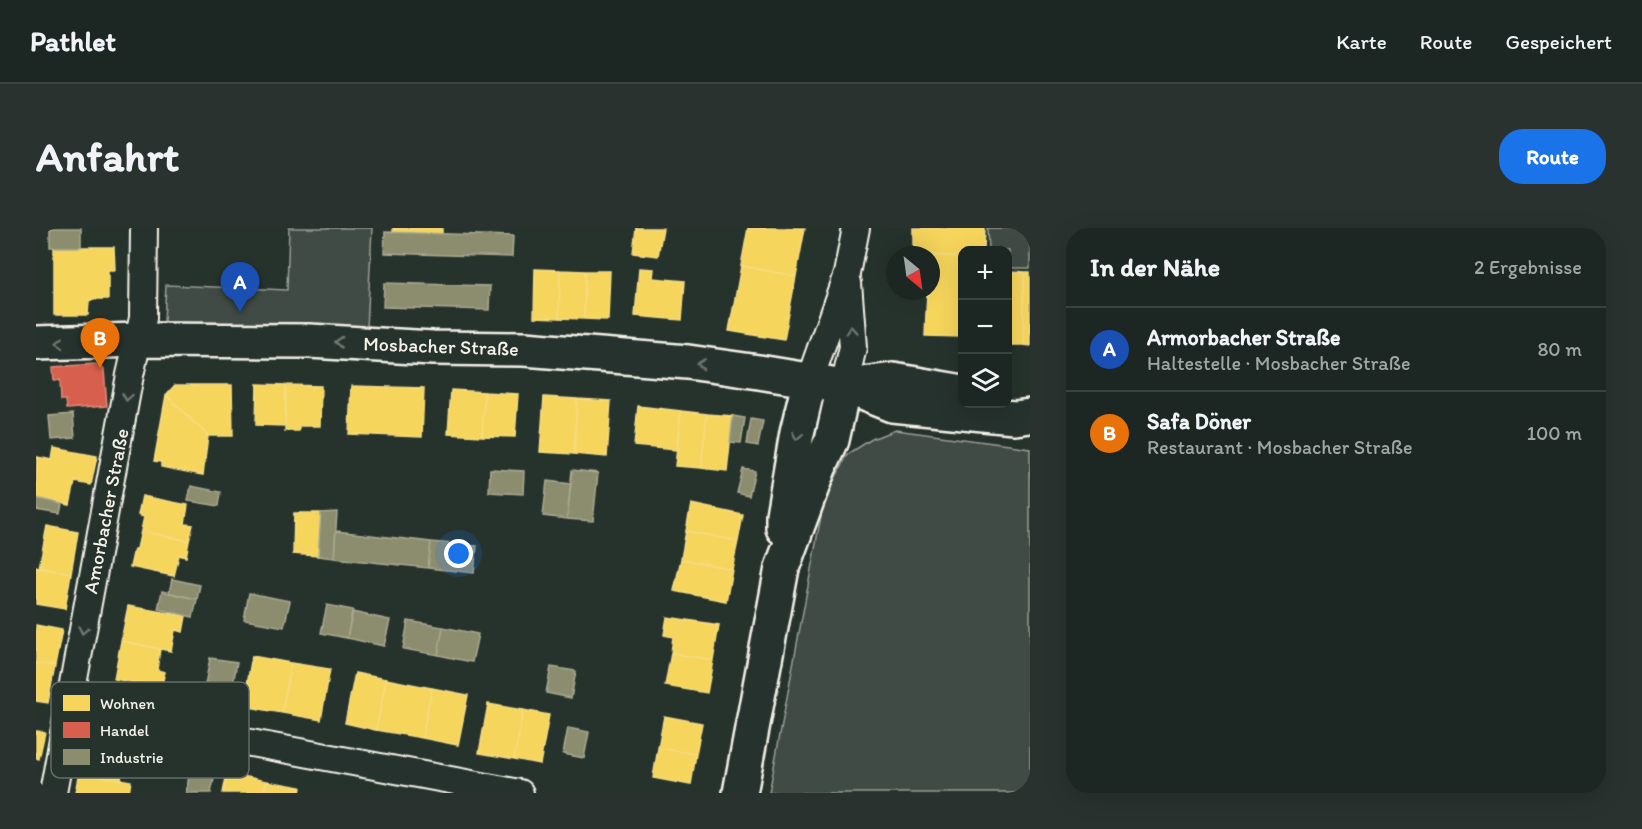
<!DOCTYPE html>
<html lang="de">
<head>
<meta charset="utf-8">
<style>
  body { margin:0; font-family:Itim,sans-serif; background:#29322f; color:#f1f3f6 }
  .controls { position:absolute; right:18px; top:18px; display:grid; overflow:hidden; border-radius:12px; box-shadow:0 6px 24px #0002 }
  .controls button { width:54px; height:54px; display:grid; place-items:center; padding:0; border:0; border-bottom:2px solid #3a4340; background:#1c2622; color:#f1f3f6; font:30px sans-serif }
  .compass { position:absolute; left:850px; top:18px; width:54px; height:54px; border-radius:50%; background:#1c2622; box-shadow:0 6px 24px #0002; rotate:151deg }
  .you { position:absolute; left:423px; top:326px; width:21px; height:21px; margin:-15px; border:4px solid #fff; border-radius:50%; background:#1a73e8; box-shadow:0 0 0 9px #1a73e833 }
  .badge { display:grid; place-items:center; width:39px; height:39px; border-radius:50%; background:#1a73e8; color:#fff; font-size:20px; font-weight:700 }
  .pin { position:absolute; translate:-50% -50px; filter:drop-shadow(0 2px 3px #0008) }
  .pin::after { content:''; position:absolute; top:32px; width:21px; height:18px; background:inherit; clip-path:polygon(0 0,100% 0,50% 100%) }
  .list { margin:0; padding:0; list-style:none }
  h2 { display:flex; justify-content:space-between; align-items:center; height:78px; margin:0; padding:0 24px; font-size:26px }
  h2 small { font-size:20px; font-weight:400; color:#a0a5a5 }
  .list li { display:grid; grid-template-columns:39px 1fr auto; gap:18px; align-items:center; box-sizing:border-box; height:84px; padding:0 24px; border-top:2px solid #3a4340 }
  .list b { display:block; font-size:22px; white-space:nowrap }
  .list p { margin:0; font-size:20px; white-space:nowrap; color:#a0a5a5 }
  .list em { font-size:20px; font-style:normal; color:#a0a5a5 }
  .icon { flex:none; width:33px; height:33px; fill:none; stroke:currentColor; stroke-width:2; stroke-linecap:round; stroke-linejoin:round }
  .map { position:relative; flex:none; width:994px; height:565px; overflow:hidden; border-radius:24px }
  header { display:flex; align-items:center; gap:36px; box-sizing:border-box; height:84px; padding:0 30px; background:#1c2622; border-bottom:2px solid #3a4340 }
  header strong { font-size:28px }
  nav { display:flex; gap:33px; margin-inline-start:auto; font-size:21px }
  .intro { display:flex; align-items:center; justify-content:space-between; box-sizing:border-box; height:144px; padding:0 36px }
  h1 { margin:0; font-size:42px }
  .button { padding:15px 27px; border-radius:24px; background:#1a73e8; color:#fff; font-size:21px; font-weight:700 }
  main { display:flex; gap:36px; padding:0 36px }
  aside { flex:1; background:#1c2622; border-radius:24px; box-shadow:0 6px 24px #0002 }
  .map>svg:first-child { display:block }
  .green { fill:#414b45; stroke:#9a9e96; stroke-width:1.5 }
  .homes { fill:#f6d55c; stroke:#f5dd86; stroke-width:1.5 }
  .shops { fill:#d6604d; stroke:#df8c7c; stroke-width:1.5 }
  .industry { fill:#8c8c6e; stroke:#abaa93; stroke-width:1.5 }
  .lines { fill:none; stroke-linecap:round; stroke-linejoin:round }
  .minor-casing { stroke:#f4f1e8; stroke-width:30 }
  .tertiary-casing { stroke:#f4f1e8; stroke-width:38 }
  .minor { stroke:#26332d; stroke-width:26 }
  .tertiary { stroke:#26332d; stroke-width:33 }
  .oneway { stroke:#6e766e }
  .labels { text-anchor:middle; stroke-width:6; stroke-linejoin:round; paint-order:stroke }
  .street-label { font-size:20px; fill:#f4f1e8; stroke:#26332d }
  .key { fill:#26332d; stroke:#646c65; stroke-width:1.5 }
  .key-label { font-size:16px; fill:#f4f1e8 }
</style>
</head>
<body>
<header>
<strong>Pathlet</strong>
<nav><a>Karte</a><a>Route</a><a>Gespeichert</a></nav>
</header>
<div class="intro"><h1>Anfahrt</h1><a class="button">Route</a></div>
<main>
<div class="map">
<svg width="994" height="565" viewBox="0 0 994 565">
  <rect width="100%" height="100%" fill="#26332d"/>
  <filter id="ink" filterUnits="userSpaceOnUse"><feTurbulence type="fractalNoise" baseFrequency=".0167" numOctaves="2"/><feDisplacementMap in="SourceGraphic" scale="12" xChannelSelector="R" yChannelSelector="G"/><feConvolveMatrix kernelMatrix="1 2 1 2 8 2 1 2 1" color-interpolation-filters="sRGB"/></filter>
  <g filter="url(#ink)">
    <path class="green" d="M253,0H336L331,100L128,94L130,57L251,62Z
      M952,0H994V40H972V22H953Z
      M859,202L994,220V565H733L788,272L812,226L836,211Z"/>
    <path class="homes" d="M357,0H406V6L357,4Z
      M600,0H627L622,28L597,25Z
      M712,0H769L760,48L705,38Z
      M877,0H949L948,22H927V28L877,27Z
      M18,19H78L79,42H72V71H57L53,73L52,87H18Z
      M895,28H927V109L889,108L891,63H895Z
      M705,38L760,48L748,112L693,103Z
      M603,40L617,41L616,50L649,53L646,92L599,88Z
      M499,41L524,42L523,90L498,89Z
      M524,42L549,43L548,91L523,90Z
      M549,43H574L572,92L548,91Z
      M972,43L989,44L987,117H972Z
      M989,44H994V118L987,117Z
      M221,156L250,157L249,198L220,197Z
      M139,157H196L197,208H172L130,167Z
      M250,157L285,158L284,198H263V203H249Z
      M315,158L388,160L386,209L313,206Z
      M415,162L449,164L446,208L412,206Z
      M449,164L482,166L479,209L446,208Z
      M130,167L172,208L167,247L125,239V234L118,233Z
      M508,169L541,171L538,226L504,224Z
      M541,171L575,173L571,229L538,226Z
      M602,178L645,183L640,222L598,218Z
      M645,183L671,186L665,240L639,238Z
      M671,186L697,188L691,243L665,240Z
      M18,220L61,228L55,257L39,254L34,277L0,270L1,229L16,232Z
      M106,268L152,277L149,296L157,297L153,313L105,303L108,289L102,287Z
      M655,276L707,287L702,313L650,303Z
      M258,285H285L282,328L257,326Z
      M11,298L42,304L35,345L3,340Z
      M105,303L153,313L150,329L143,327L138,348L94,339L98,321H101Z
      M650,303L702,313L696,341L645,331Z
      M645,331L696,341L690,373L638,363Z
      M0,339L35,345L29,381L0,376Z
      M92,378L150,388L147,404L139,402L135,423L85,413Z
      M631,389L683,397L677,432L635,425L637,409L628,407Z
      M0,397L26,402L19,438L0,435Z
      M85,413L124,421L121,442L129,444L125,460L78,451Z
      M635,425L677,432L671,465L629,458Z
      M216,428L255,435L246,485L207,478Z
      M0,435L19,438L12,475L0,473Z
      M255,435L294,441L285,492L246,485Z
      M319,445L350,451L340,502L309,495Z
      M350,451L396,460L386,510L340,502Z
      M396,460L432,467L422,517L386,510Z
      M452,476L487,482L478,531L443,525Z
      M487,482L513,487L504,536L478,531Z
      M628,488L666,495L660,526L622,520Z
      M0,503L9,504L3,531L0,530Z
      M49,511L91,518L85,551L43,544Z
      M622,520L660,526L655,557L617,550Z
      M43,544L95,553L93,565L82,563V565H39Z
      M191,545L230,553L228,565H187Z
      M230,553L265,559L264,565H228Z"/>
    <path class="shops" d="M60,136L68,142L71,178L31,181L30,172H25L24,152L18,153L17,139Z"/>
    <path class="industry" d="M14,0H45V19H14Z
      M349,4L477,8L476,29L348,25Z
      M348,55L454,58L453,82L347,79Z
      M37,186L39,210L15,212L13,188Z
      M697,188L709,190L705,215L694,214Z
      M715,191L727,193L722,218L711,216Z
      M454,241L488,243L487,266L453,264Z
      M707,241L719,243L713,268L701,265Z
      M536,242L562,245L557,293L531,291Z
      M511,253L535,256L531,291L507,288Z
      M155,258L185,264L183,278L152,273Z
      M0,270L26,276L24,286L0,282Z
      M301,284L298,330L282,328L285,285Z
      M300,303L395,314L392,340L298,330Z
      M395,314L441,318L438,345L392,340Z
      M136,351L164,357L161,371L133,365Z
      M126,363L161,371L157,389L122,381Z
      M213,365L254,373L248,399L208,392Z
      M291,377L317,382L311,410L285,405Z
      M316,384L354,392L348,418L311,410Z
      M372,393L407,399L402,427L367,421Z
      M407,399L442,406L436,434L402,427Z
      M174,430L201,434L196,462L169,457Z
      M515,439L540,443L535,470L510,465Z
      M532,500L553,504L548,530L527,526Z
      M154,542L179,546L175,565H150Z"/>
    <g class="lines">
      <defs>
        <path id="minor" d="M774,151L811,46L820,0
          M808,158L817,119L812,55
          M32,481L484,565
          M17,565L94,147L107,90L108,0"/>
        <path id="tertiary" d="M0,115L103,112L273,113L397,120L488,121L652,134L723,144L808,158L856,177L978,189L994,187
          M810,158L857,152L927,164
          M747,300V287L761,205L774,151
          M704,565L746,340L783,240L796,212L808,158"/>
      </defs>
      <use href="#minor" class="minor-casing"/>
      <use href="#tertiary" class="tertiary-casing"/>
      <use href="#minor" class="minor"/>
      <use href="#tertiary" class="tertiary"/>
    </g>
    <defs><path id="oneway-chevron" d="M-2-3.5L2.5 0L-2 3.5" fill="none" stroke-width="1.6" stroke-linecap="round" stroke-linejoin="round" transform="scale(1.5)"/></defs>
    <g class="oneway">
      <use href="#oneway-chevron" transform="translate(815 102) rotate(-94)"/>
      <use href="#oneway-chevron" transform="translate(303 114) rotate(-177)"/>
      <use href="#oneway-chevron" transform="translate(24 115) rotate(178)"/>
      <use href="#oneway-chevron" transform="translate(665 136) rotate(-172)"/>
      <use href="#oneway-chevron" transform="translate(91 169) rotate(100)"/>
      <use href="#oneway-chevron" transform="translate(761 208) rotate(101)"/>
      <use href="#oneway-chevron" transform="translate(47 402) rotate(101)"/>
    </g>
  </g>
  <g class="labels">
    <g class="street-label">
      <text transform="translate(405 118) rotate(2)" y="7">Mosbacher Straße</text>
      <text transform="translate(70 283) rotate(-79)" y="7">Amorbacher Straße</text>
    </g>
  </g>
  <rect x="15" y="454" width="198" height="96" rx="9" class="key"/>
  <rect x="27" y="467" width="27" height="16" fill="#f6d55c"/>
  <rect x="27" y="494" width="27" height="16" fill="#d6604d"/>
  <rect x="27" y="521" width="27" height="16" fill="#8c8c6e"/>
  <g class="key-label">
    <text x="64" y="481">Wohnen</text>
    <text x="64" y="508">Handel</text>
    <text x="64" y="535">Industrie</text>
  </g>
</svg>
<div class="controls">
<button>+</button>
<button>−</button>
<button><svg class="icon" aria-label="layers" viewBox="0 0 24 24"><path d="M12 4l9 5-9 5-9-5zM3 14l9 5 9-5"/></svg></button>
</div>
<svg class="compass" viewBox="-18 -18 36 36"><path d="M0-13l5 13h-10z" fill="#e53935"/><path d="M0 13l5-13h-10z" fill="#a0a5a5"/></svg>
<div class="you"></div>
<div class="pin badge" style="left:204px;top:84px;background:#1a4fb4">A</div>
<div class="pin badge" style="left:64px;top:140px;background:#e8710a">B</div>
</div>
<aside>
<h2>In der Nähe<small>2 Ergebnisse</small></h2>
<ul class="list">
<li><span class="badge" style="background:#1a4fb4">A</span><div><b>Armorbacher Straße</b><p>Haltestelle · Mosbacher Straße</p></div><em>80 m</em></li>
<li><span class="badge" style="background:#e8710a">B</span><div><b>Safa Döner</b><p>Restaurant · Mosbacher Straße</p></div><em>100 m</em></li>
</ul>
</aside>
</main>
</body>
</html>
